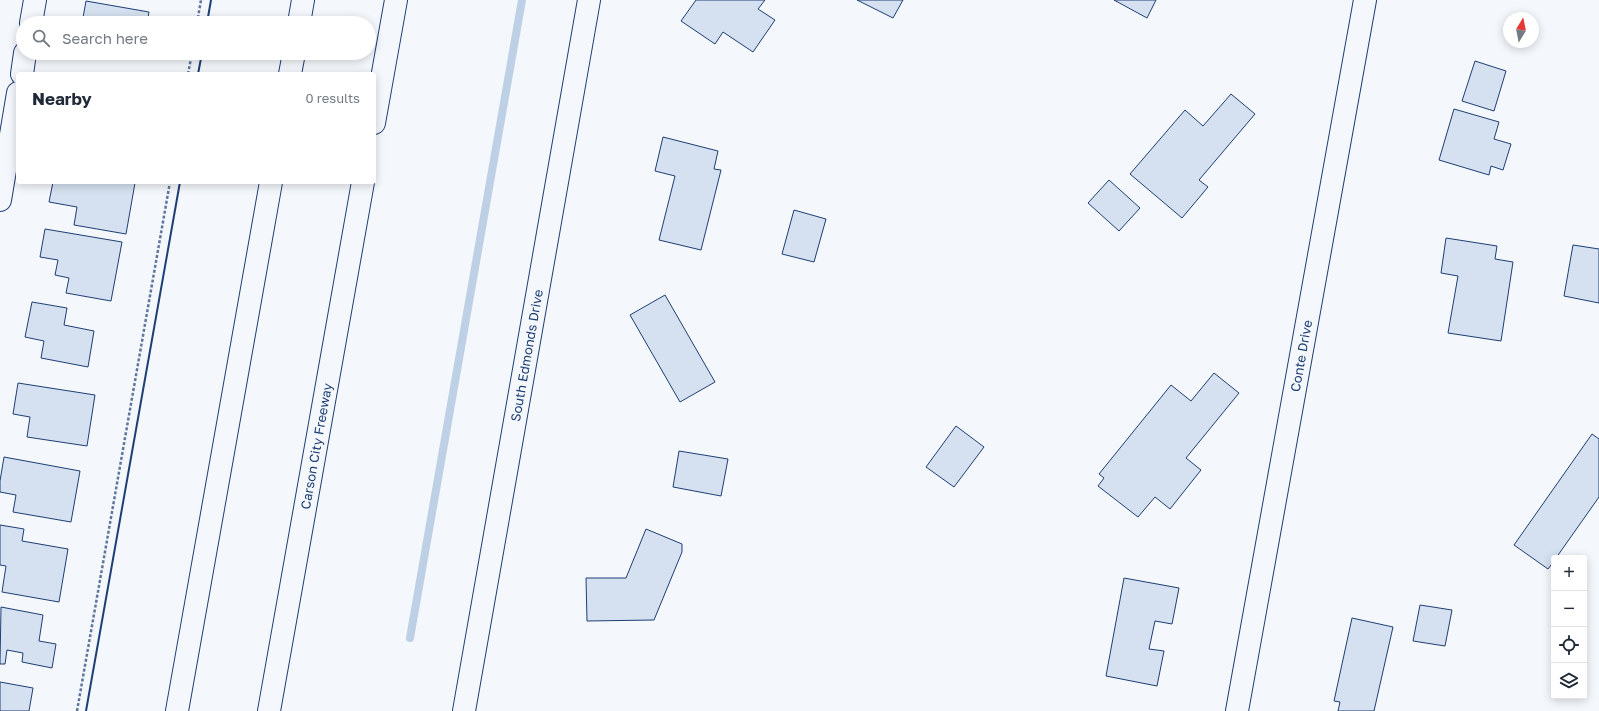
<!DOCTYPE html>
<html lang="en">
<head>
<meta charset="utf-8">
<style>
  body { margin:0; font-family:"Golos Text",sans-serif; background:#f2f2f3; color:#1f2937 }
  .controls { position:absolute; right:12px; bottom:12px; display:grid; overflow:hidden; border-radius:4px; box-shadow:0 2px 10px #0003 }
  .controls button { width:36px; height:36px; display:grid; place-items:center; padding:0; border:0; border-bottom:1px solid #e0e1e3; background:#fff; color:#1f2937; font:20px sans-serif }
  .compass { position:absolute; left:1503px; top:12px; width:36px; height:36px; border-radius:50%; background:#fff; box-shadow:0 2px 10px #0003; rotate:10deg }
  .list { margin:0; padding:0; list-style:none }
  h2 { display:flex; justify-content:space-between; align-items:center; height:52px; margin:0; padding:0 16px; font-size:17px }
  h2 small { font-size:13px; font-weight:400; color:#747a83 }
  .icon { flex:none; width:22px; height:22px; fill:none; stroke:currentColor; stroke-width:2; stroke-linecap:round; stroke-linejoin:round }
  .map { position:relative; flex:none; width:1599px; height:711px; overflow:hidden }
  .search { position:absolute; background:#fff; box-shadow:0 2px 10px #0003; left:16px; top:16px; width:360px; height:44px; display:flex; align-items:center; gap:10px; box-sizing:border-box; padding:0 14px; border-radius:22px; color:#747a83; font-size:15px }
  .panel { position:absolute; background:#fff; box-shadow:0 2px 10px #0003; left:16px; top:72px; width:360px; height:112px; border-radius:4px }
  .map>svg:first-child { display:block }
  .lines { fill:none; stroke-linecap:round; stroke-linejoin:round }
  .stream { stroke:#bed0e5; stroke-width:8 }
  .building { fill:#d5e0f0; stroke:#1d3f73 }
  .minor-casing { stroke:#1d3f73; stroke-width:24 }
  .highway-casing { stroke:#1d3f73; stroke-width:24 }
  .path { stroke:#5e769c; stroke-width:2.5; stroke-dasharray:3 2; stroke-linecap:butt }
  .minor { stroke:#f4f7fb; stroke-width:22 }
  .highway { stroke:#f4f7fb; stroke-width:22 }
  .wall { stroke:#1d3f73; stroke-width:2 }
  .labels { text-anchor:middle; stroke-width:3; stroke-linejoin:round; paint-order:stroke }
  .street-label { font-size:13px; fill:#1d3f73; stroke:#f4f7fb }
</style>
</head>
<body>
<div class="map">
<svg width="1599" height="711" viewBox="0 0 1599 711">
  <rect width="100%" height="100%" fill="#f4f7fb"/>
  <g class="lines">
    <path class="stream" d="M410,638L522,0"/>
  </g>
  <path class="building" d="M696,0H765L758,9L775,20L753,52L723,32L715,44L681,21Z
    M857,0H903L893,18Z
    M1114,0H1156L1147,18Z
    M86,1L149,12L147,23H82Z
    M1475,61L1506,71L1494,111L1462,101Z
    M1231,94L1255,114L1199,180L1208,187L1182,218L1130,174L1185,110L1203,126Z
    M1454,109L1499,122L1494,139L1511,144L1503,170L1491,166L1489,175L1439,160Z
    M663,137L718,151L714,169L721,170L701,250L659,240L675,176L655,171Z
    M1109,180L1140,208L1119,231L1088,203Z
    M53,182L135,183L126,234L74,225L77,207L49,202Z
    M794,210L826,219L814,262L782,254Z
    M45,229L122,242L111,301L66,293L69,278L55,275L58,260L40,257Z
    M1446,238L1497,246L1495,259L1513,262L1501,341L1448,333L1458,276L1441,273Z
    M1573,245L1599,249V303L1564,296Z
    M665,295L715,382L680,402L630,315Z
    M32,302L67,308L64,325L94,331L88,367L41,358L44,341L25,337Z
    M1214,373L1239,393L1186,458L1201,470L1170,509L1155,497L1138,517L1098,486L1104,478L1099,474L1171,385L1191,401Z
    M18,383L95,395L87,446L27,437L30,417L13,414Z
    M956,426L984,447L954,487L926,467Z
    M1592,434L1599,439V497L1556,558H1554V561L1548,569L1514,545Z
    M679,451L728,459L721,496L673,487Z
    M4,457L80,471L71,522L13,512L16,495L0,492V481Z
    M0,525L24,529L22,541L68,549L59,602L2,592L6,566L0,565Z
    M646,529L682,544V552L654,620L587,621L586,578H626Z
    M1124,578L1179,588L1172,624L1155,621L1149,649L1164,651L1157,686L1106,676Z
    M1420,605L1452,610L1445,646L1413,641Z
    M1,607L43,615L39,641L56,644L52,668L22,662L23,653L7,650L5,664H0Z
    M1352,618L1393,627L1374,711H1338L1340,702L1334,701Z
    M0,682L33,688L29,711H0Z"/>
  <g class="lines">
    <defs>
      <g id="minor">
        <path d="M31,23L35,0"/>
        <path d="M22,74L25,53"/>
        <path d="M0,200L18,93"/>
        <path id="s1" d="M464,711L589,0"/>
        <path id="s2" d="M1237,711L1365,0"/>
      </g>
      <g id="highway">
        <path d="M299,23L303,0"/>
        <path d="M290,74L294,53"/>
        <path d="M374,123L396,0"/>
        <path d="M177,711L271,182"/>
        <path id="s3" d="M269,711L363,182"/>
      </g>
    </defs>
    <use href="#minor" class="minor-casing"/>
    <use href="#highway" class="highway-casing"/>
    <path class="path" d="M197,23L201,0
      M188,74L192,53
      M77,711L170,182"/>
    <use href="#minor" class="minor"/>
    <use href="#highway" class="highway"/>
    <path class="wall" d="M207,23L211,0
      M198,74L202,53
      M86,711L180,182"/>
  </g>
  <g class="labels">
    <g class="street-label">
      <text dy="5" stroke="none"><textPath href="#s1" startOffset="361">South Edmonds Drive</textPath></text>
      <text dy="5" stroke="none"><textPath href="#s2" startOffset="361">Conte Drive</textPath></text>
      <text dy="5" stroke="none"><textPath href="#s3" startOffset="269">Carson City Freeway</textPath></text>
    </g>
  </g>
</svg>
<div class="controls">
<button>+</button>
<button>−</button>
<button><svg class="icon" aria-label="locate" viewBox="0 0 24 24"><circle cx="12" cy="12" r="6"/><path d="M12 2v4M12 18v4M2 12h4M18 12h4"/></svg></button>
<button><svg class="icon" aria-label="layers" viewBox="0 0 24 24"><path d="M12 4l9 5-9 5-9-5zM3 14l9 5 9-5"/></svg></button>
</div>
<svg class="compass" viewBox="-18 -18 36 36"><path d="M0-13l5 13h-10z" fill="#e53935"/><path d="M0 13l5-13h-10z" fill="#747a83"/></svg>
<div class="search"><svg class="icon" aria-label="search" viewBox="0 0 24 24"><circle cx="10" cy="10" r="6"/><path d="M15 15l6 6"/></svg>Search here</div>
<section class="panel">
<h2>Nearby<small>0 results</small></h2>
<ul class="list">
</ul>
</section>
</div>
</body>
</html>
